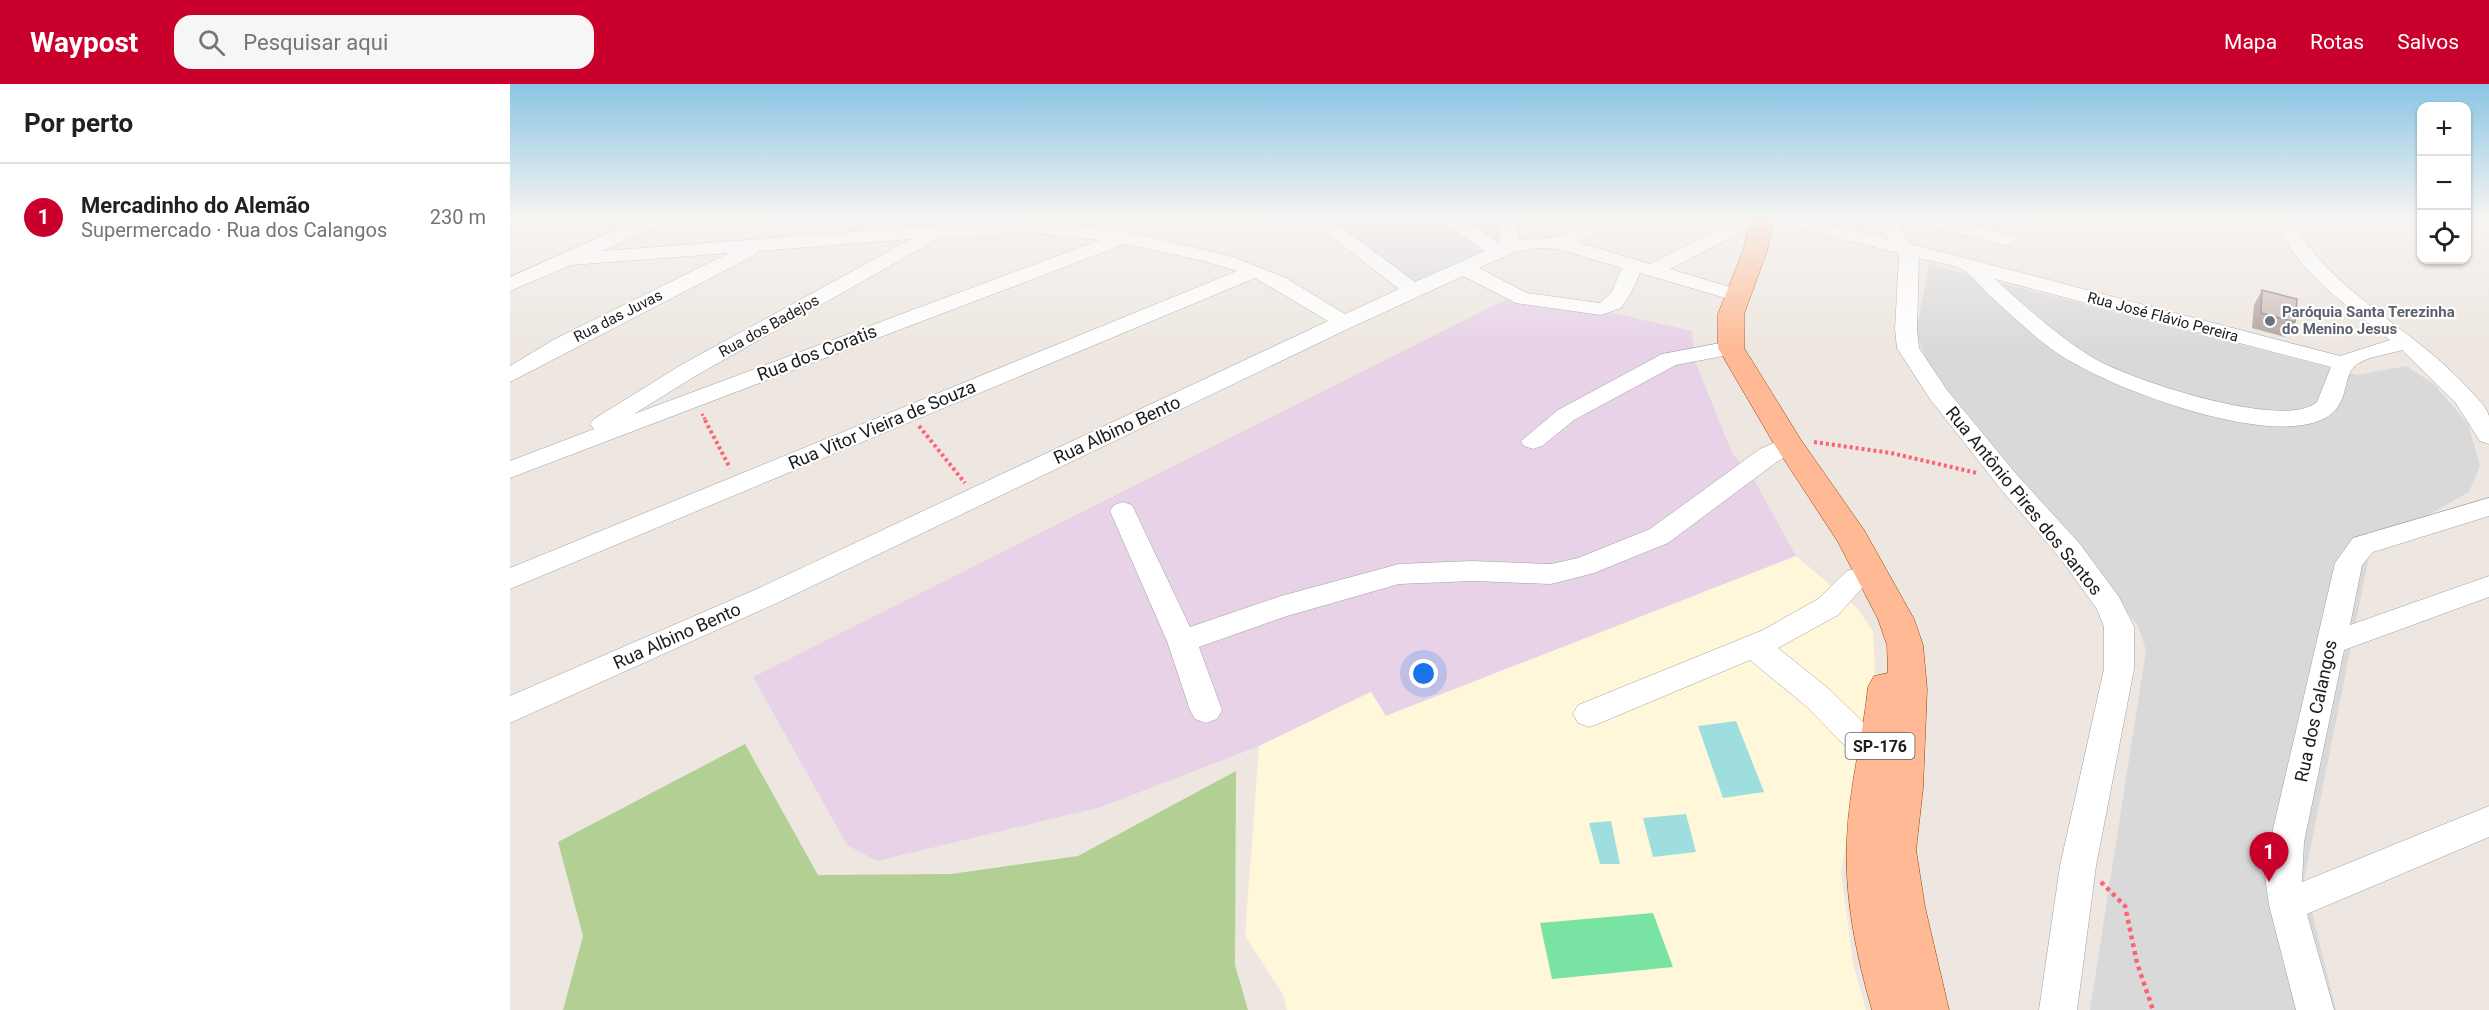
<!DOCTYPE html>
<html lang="pt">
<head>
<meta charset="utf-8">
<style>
  body { margin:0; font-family:Roboto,sans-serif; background:#f6f6f6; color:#202124 }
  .controls { position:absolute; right:18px; top:18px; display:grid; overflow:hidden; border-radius:12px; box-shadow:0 2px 4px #0004 }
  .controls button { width:54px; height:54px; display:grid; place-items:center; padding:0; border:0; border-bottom:2px solid #e0e0e0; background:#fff; color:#202124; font:30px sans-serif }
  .you { position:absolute; left:914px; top:590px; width:21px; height:21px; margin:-15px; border:4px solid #fff; border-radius:50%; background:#1a73e8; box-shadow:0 0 0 9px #1a73e833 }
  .badge { display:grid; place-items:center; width:39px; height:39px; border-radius:50%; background:#c8002b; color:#fff; font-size:20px; font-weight:700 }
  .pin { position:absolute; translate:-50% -50px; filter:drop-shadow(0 2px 3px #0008) }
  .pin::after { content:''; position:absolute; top:32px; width:21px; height:18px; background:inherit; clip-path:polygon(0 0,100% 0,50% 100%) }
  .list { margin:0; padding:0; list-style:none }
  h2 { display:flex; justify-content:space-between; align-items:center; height:78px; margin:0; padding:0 24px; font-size:26px }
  h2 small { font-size:20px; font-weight:400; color:#757577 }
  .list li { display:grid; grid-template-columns:39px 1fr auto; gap:18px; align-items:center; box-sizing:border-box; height:108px; padding:0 24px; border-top:2px solid #e0e0e0 }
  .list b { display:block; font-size:22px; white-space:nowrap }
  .list p { margin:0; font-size:20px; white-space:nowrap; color:#757577 }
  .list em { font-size:20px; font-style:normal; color:#757577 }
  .icon { flex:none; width:33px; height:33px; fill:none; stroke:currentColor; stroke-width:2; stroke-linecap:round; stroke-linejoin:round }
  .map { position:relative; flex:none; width:1979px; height:926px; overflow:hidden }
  header { display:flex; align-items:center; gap:36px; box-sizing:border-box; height:84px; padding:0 30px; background:#c8002b; color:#fff }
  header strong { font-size:28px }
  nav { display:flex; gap:33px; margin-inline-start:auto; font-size:21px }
  .search { width:420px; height:54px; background:#f6f6f6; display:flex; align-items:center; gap:15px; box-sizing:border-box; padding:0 21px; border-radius:18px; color:#757577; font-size:22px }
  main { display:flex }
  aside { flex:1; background:#fff }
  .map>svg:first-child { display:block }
  .residential { fill:#dad9d9 }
  .industrial { fill:#e7d2e8 }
  .education { fill:#fff7d9 }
  .forest { fill:#b2d093 }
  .pitch { fill:#79e3a3 }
  .water { fill:#9ededf }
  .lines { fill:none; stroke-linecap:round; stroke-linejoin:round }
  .minor-casing { stroke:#a0a0a0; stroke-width:1 }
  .major-casing { stroke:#944300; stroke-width:1 }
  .path-far2 { stroke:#ff6173; stroke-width:3; stroke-dasharray:2 2; stroke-linecap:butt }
  .path-far1 { stroke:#ff6173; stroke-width:4; stroke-dasharray:3 3; stroke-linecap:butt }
  .path { stroke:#ff6173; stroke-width:4.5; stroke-dasharray:4 4; stroke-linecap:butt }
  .minor { fill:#fff; fill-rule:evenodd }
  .major { fill:#ffba95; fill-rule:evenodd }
  .wall { fill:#b1a3a0 }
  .building { fill:#cebeba; stroke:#908582; stroke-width:1.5 }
  .worship-dot { fill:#6b7280; stroke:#fff; stroke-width:2 }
  .labels { text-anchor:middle; stroke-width:4.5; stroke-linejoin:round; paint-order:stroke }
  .far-worship-label { font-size:15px; font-weight:bold; fill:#5b616d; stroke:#fff; text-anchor:start }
  .far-street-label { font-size:15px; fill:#1c1c1c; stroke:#fff }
  .shield { fill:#fff; stroke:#606060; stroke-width:1.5 }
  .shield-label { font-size:16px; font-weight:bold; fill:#1c1c1c }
  .street-label { font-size:18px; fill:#1c1c1c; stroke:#fff }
</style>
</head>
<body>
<header>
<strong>Waypost</strong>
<div class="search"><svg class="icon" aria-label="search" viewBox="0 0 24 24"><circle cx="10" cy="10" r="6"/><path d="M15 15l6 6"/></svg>Pesquisar aqui</div>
<nav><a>Mapa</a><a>Rotas</a><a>Salvos</a></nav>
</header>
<main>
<aside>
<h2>Por perto<small></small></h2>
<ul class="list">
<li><span class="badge">1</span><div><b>Mercadinho do Alemão</b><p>Supermercado · Rua dos Calangos</p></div><em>230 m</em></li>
</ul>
</aside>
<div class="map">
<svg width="1979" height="926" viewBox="0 0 1979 926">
  <rect width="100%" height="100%" fill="#eee7e1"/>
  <path class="residential" d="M812,133H1008L1007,166L918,208Z
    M1419,180L1847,291L1896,282L1924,300L1958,340L1970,382L1959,408L1861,463L1794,796L1826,926H1580L1636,566L1628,542L1420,286L1406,249Z"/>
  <path class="industrial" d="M997,215L1103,229L1182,247L1185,277L1222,369L1243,394L1286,472L875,632L860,608L749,662L591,723L367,777L337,761L243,593Z"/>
  <path class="education" d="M1286,472L1346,523L1363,547L1366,608L1331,787L1343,880L1356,926H777L774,912L735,852L749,662L861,608L876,632Z"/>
  <path class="forest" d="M235,660L308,791L441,790L568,772L726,687L725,881L738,926H53L73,852L48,758Z"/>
  <path class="pitch" d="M1143,829L1163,883L1042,895L1030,839Z"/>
  <path class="water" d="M1226,637L1254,708L1213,714L1188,642Z
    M1176,730L1186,768L1143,773L1133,734Z
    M1101,737L1110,780H1090L1079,739Z"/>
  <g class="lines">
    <defs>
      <path id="minor" d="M134,133H159L157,137L92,167L473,138L546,139L615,147L723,173L776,194L835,230L889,205L796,133H817L905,198L975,167L925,133H948L990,159L988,133H1006L1009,156L1046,153L1088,133H1113L1067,158L1140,180L1234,133H1288L1378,155L1364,133H1383L1401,160L1830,272L1880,256C1836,220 1785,188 1764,133H1782C1811,201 1903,245 1953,299C1961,308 1976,321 1979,332C1979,340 1979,352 1979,360L1970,357L1945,318L1892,266C1879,270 1861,272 1849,279C1826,291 1849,332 1793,341C1730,352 1591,302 1540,264C1519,248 1499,229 1479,211C1471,203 1462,191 1453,186C1441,179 1422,178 1409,174L1407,245L1409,264L1437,306L1507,391L1570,460L1609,513L1624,543V585L1586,782L1567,926H1529L1550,782L1594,585V543L1587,525L1550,474L1489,403L1420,315L1387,264L1385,245L1389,172L1387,169L1256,136L1160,185L1233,207L1236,211L1233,215H1219L1130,189L1122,207L1111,224L1091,231L1006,219L953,192L842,243L269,518L0,639V612L249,504L818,237L745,194L0,505V484L727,187L694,177L615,160L0,394V377L84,345L80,340L84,335L171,281L401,155L248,167L245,171L0,298V282L43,256L219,169L61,181L0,207V193ZM523,149L590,156L124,330L187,291L431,153ZM1028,164L1048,165L1112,184L1102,207L1090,219L1017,209L969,184L1005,168ZM1485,195L1821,283L1807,318C1774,347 1622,296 1585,275C1548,253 1516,223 1485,195Z
        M1393,133H1427L1504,152L1507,156L1497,162L1395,137Z
        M1221,257L1229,259L1232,264L1229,269L1166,281L1064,336L1032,362L1023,365L1014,362L1011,357L1048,326L1152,270Z
        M1279,352L1288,354L1291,360L1288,366L1268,377L1158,459L1084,489L1041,500L962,497L889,500L777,532L689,563L712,626L707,635L696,639L685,635L680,626L657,557L600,427L604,421L613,418L622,421L680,543L771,512L889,480L962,477L1041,480L1068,474L1140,445L1250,365Z
        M1979,414V432L1863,468L1852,481L1840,541L1979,492V513L1834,566L1794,758L1792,798L1979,722V753L1797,830L1824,926H1786L1759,821L1755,792L1760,758L1825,479L1843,454Z
        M1347,484L1357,487L1361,494L1328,531L1268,564L1319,605L1379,664L1384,674L1379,684L1368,688L1357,684L1297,623L1240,576L1090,639L1079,643L1068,639L1063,630L1068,621L1253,546L1308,515L1337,487Z"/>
      <path id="major" d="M1242,133H1264L1257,167L1234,230V264L1291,356L1354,446L1404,535L1413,561L1417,605L1413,704L1406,766L1415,823L1439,926H1362C1346,870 1334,813 1337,754C1339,703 1353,653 1358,603L1364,592L1378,589L1377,561L1368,535L1328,458L1264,360L1208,264V230L1233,167Z"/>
    </defs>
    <use href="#minor" class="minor-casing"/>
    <use href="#major" class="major-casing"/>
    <path class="path-far2" d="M192,330L196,337"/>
    <path class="path-far1" d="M195,336L220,384
      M409,342L455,399
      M1304,358L1381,369L1467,389"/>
    <path class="path" d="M1591,798L1615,822L1627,879L1643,926"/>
    <use href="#minor" class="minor"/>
    <use href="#major" class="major"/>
  </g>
  <path class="wall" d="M1752,206L1785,238L1775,253L1742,244L1744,221Z"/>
  <path class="building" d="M1752,206L1787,215L1785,238L1751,229Z"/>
  <linearGradient id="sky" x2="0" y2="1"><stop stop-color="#8ac5e4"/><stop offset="0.51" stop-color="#f7f4f2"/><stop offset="1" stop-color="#f7f4f2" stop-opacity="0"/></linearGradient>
  <rect width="1979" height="263" fill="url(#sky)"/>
  <circle class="worship-dot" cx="1760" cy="237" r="6"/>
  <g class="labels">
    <g class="far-worship-label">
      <text x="1772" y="233">Paróquia Santa Terezinha<tspan x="1772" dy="17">do Menino Jesus</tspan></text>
    </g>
    <g class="far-street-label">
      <text transform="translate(108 232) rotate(-27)" y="5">Rua das Juvas</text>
      <text transform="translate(1653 233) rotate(15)" y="5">Rua José Flávio Pereira</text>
      <text transform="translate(259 242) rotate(-29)" y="5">Rua dos Badejos</text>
    </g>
    <rect class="shield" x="1335.5" y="649" width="69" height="26" rx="4.5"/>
    <g class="shield-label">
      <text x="1370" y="668">SP-176</text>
    </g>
    <g class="street-label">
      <text transform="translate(307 269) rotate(-21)" y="6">Rua dos Coratis</text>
      <text transform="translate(372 341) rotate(-23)" y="6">Rua Vitor Vieira de Souza</text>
      <text transform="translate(607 346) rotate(-25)" y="6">Rua Albino Bento</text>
      <text transform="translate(1514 417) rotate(51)" y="6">Rua Antônio Pires dos Santos</text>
      <text transform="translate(167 552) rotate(-24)" y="6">Rua Albino Bento</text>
      <text transform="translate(1806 627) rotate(-78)" y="6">Rua dos Calangos</text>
    </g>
  </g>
</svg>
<div class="controls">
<button>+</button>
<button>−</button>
<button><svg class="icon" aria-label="locate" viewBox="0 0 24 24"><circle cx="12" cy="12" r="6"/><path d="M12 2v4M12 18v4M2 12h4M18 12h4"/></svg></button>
</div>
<div class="you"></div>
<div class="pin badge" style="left:1759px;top:798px">1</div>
</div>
</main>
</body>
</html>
